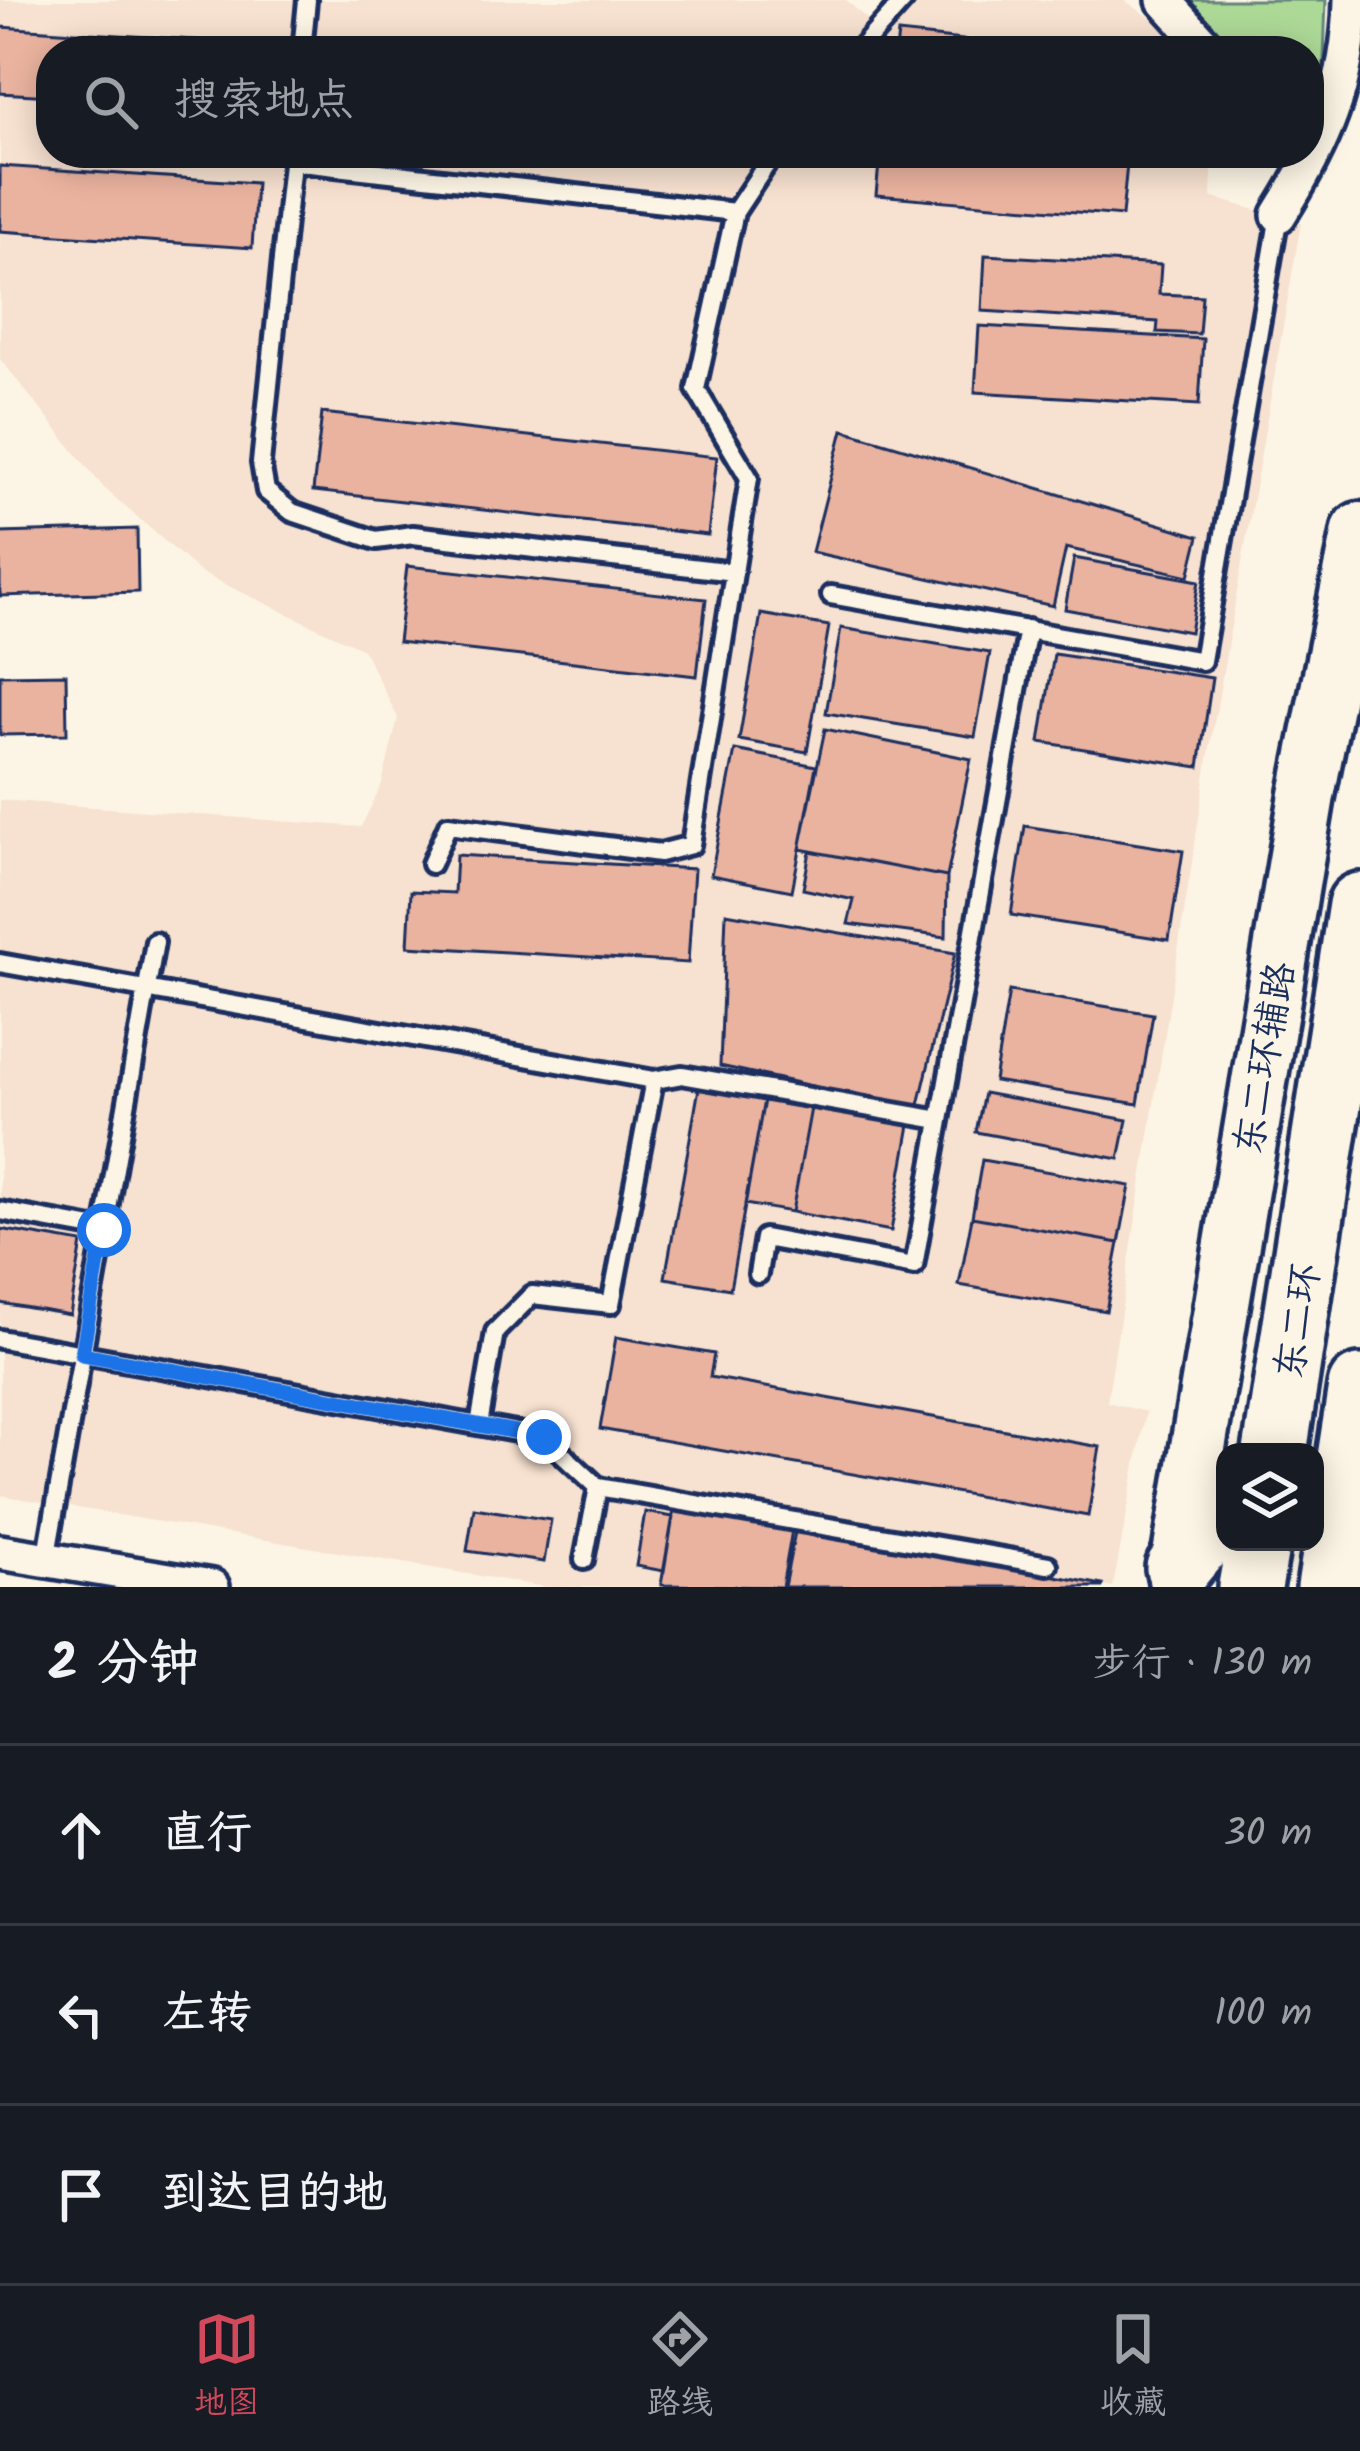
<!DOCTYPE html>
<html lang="zh">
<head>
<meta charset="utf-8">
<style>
  body { margin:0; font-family:Kalam,"LXGW WenKai TC",sans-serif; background:#20242c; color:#f1f3f6 }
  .controls { position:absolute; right:36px; bottom:36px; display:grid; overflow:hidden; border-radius:24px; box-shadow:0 6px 30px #0003 }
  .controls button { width:108px; height:108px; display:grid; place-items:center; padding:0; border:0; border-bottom:3px solid #363941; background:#171b24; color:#f1f3f6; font:60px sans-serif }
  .stop { position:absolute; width:36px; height:36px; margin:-27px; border:9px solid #1a73e8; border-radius:50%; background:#fff }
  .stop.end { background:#1a73e8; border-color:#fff; box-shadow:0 3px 12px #0008 }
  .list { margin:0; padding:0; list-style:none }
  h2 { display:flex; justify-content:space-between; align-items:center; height:156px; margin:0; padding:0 48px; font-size:51px }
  h2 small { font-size:39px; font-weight:400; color:#9ea1a6 }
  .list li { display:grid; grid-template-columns:78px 1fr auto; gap:36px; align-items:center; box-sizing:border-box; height:180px; padding:0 48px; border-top:3px solid #363941 }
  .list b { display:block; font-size:45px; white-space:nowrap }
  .list em { font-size:39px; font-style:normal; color:#9ea1a6 }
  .icon { flex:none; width:66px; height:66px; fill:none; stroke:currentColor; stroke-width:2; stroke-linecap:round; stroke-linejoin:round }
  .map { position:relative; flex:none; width:1360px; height:1587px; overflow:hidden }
  .search { position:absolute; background:#171b24; box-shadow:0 6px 30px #0003; left:36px; right:36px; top:36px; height:132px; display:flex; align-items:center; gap:30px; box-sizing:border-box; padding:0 42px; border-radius:48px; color:#9ea1a6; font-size:45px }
  .sheet { height:696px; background:#171b24 }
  nav { display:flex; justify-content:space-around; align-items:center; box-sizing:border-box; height:168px; border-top:3px solid #363941; background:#171b24; font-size:33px; color:#9ea1a6 }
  nav a { display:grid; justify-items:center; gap:6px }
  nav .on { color:#d1495b }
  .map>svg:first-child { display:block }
  .built { fill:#f7e1d0 }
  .green { fill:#add997; stroke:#64847a; stroke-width:3 }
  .building { fill:#eab39f; stroke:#1b2f5e; stroke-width:3 }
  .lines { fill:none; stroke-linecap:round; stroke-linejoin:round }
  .lane-casing { stroke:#1b2f5e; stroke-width:26 }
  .street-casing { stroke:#1b2f5e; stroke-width:42 }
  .primary-casing { stroke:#1b2f5e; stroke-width:63 }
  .highway-casing { stroke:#1b2f5e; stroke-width:72 }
  .lane { stroke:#fcf5e5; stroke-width:16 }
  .street { stroke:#fcf5e5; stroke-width:33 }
  .primary { stroke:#fcf5e5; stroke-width:54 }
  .highway { stroke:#fcf5e5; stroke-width:63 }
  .route { stroke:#1a73e8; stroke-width:15 }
  .labels { text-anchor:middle; stroke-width:9; stroke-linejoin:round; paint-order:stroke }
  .street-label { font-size:39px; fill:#1b2f5e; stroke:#fcf5e5 }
</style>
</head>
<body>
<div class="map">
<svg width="1360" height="1587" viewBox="0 0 1360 1587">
  <rect width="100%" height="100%" fill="#fcf5e5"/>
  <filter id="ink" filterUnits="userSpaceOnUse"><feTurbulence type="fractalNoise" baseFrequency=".00833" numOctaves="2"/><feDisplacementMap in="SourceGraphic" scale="24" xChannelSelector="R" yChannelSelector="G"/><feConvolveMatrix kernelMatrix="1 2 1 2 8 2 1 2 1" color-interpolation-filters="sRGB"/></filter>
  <g filter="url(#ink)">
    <path class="built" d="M0,0H846L883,34L917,0H1124L1160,24L1185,51H51V153H1213L1211,197L1301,223L1211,741L1107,1402L1146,1412L1113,1587H545L0,1495V800L361,827L382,784L398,718L363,649L201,573L104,488L0,359Z"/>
    <path class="green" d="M1184,0H1326L1322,117L1309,115V51H1230Z"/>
    <path class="building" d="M0,27L269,45V51H51V96L0,93Z
      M898,33L1066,51H896Z
      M880,153H1003L1127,164L1122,216L876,195Z
      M0,166L256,183L252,248L0,231Z
      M985,255L1161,265L1159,294L1202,296L1199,334L1157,332L1158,322L982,311Z
      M979,326L1203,339L1199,405L975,392Z
      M322,413L717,457L708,535L313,491Z
      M843,430L1199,536L1189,576L1066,548L1053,606L812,552Z
      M137,529L138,592L0,596V533Z
      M1074,558L1199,581L1190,632L1065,609Z
      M407,566L706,599L697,676L398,642Z
      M761,614L829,626L807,752L739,740Z
      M841,628L990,653L975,737L826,713Z
      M1054,654L1212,678L1199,767L1040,742Z
      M66,674L67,734L0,735V675Z
      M825,729L971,759L947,877L800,849Z
      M735,750L816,766L792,891L711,875Z
      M1025,826L1183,851L1169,940L1011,915Z
      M810,851L947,877L946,937L848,924L854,900L803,889Z
      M456,855L694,869L688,963L408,946L411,891L454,893Z
      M726,913L955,953L918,1109L720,1066Z
      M1009,991L1153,1014L1138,1104L994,1081Z
      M699,1088L764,1100L730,1289L665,1278Z
      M984,1093L1127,1120L1119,1159L976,1132Z
      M764,1100L811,1108L792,1212L745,1204Z
      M811,1108L910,1125L891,1231L792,1212Z
      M982,1160L1130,1186L1119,1243L972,1217Z
      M972,1217L1119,1243L1106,1311L959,1285Z
      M0,1229L82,1243L70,1315L0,1303Z
      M616,1337L714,1354L710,1377L1100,1447L1088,1516L600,1429Z
      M474,1508L551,1520L544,1562L467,1551Z
      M674,1510L792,1530L782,1587L661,1585Z
      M645,1512L673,1517L664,1571L636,1566Z
      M796,1527L1103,1585L1102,1587H784Z"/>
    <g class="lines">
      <defs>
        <path id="lane" d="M302,51L307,0
          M858,51L904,0
          M293,153L261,463L266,491L292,512L376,540L413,535L734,572
          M292,162L735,212
          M831,595L1202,661L1279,215
          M431,864L448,825L660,853L691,845L749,478L696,389L735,212L774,153
          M0,963L654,1080L682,1075L940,1120
          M0,1211L104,1230
          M758,1274L764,1238L914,1266L1028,629
          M0,1339L544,1437L598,1487L584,1560
          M479,1425L495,1332L532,1295L611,1304L654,1080
          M598,1487L1048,1565
          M46,1560L155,942"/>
        <path id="street" d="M1164,0L1210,51
          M1279,215C1324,143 1349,86 1351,0
          M0,1552L212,1587"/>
        <path id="primary" d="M1176,1579L1307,795L1360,530"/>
        <path id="highway" d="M1275,1452L1360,905
          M1178,1568L1225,1511
          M1250,1587L1258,1542
          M1329,1587L1360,1387"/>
      </defs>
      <use href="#lane" class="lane-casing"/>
      <use href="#street" class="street-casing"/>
      <use href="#primary" class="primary-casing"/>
      <use href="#highway" class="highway-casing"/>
      <use href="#lane" class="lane"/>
      <use href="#street" class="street"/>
      <use href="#primary" class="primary"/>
      <use href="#highway" class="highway"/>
    </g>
  </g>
  <g class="lines" filter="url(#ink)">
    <path class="route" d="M104,1230L82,1354L544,1437"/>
  </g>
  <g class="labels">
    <g class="street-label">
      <text transform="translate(1263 1058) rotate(-80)" y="14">东二环辅路</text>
      <text transform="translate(1296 1321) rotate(-81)" y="14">东二环</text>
    </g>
  </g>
</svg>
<div class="controls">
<button><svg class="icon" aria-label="layers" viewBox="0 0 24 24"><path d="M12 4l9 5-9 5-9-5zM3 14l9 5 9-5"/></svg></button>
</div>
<div class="stop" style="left:104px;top:1230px"></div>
<div class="stop end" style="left:544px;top:1437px"></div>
<div class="search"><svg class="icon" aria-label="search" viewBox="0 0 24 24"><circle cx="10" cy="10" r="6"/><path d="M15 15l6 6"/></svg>搜索地点</div>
</div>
<section class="sheet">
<h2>2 分钟<small>步行 · 130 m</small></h2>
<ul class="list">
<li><svg class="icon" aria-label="ahead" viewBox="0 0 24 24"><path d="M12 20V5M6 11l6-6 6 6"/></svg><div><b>直行</b></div><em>30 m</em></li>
<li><svg class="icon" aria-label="left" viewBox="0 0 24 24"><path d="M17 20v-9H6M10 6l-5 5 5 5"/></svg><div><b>左转</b></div><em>100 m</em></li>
<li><svg class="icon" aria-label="arrive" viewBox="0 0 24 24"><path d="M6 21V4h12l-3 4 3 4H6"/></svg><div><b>到达目的地</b></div></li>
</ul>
</section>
<nav>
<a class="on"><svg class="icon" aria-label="map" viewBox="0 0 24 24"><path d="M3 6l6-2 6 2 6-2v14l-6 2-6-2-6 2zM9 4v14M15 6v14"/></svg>地图</a>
<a><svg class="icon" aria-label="directions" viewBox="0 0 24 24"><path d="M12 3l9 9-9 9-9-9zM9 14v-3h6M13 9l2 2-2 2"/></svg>路线</a>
<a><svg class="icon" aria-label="saved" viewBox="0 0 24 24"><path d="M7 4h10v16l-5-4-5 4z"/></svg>收藏</a>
</nav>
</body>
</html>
